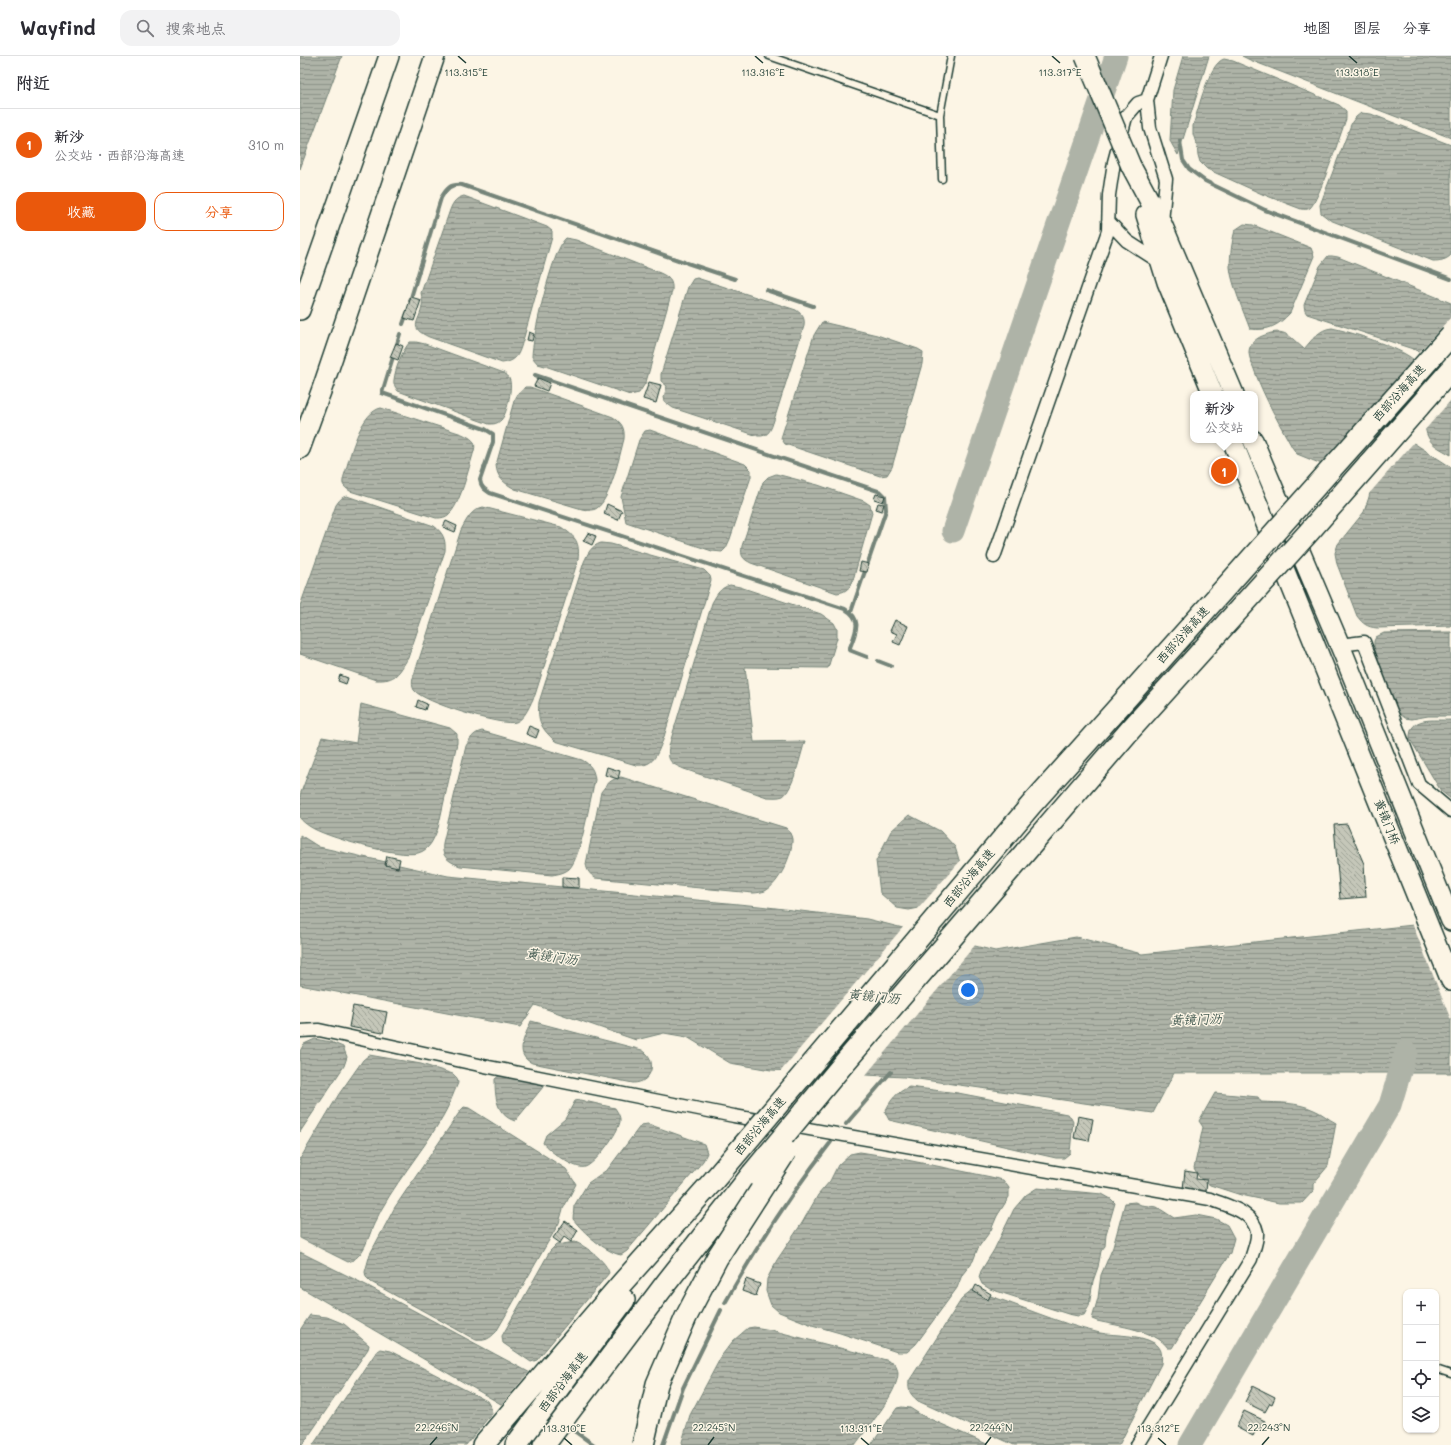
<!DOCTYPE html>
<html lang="zh">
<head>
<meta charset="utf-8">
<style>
  body { margin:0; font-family:Mali,"LXGW WenKai TC",sans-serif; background:#f2f2f3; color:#2b2b33 }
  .controls { position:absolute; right:12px; bottom:12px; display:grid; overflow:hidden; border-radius:8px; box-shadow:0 1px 3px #0004 }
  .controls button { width:36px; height:36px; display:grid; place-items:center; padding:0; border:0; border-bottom:1px solid #e1e1e2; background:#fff; color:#2b2b33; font:20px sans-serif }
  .you { position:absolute; left:668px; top:934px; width:14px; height:14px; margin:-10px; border:3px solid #fff; border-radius:50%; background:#1a73e8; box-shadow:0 0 0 6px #1a73e833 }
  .badge { display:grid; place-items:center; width:26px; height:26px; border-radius:50%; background:#ea580c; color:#fff; font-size:13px; font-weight:700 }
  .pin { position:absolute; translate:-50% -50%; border:2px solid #fff; box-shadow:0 1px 4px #0006 }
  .popup { position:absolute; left:890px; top:335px; width:68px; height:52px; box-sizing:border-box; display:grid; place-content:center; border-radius:8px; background:#fff; filter:drop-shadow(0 1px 3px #0005); font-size:13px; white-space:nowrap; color:#7c7c81 }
  .popup b { font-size:15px; color:#2b2b33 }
  .popup::after { content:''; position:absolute; left:50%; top:100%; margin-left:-8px; border:8px solid transparent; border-top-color:#fff }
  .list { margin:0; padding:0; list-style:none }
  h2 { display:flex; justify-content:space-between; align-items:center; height:52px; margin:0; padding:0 16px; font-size:17px }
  h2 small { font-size:13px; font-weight:400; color:#7c7c81 }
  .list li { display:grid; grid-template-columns:26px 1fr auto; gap:12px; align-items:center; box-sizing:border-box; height:72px; padding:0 16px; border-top:1px solid #e1e1e2 }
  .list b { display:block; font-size:15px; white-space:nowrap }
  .list p { margin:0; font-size:13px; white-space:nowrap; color:#7c7c81 }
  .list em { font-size:13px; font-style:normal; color:#7c7c81 }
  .actions { display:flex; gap:8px; padding:12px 16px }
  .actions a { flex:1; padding:9px 0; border:1px solid #ea580c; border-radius:12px; text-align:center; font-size:14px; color:#ea580c }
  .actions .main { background:#ea580c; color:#fff }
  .icon { flex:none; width:22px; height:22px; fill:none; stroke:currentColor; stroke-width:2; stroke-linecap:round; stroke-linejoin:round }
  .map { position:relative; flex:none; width:1151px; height:1389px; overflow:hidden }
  header { display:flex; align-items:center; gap:24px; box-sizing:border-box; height:56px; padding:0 20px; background:#fff; border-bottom:1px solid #e1e1e2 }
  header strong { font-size:19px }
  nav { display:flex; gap:22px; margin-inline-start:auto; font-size:14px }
  .search { width:280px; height:36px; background:#f2f2f3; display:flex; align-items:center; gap:10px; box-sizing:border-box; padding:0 14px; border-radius:12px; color:#7c7c81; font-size:15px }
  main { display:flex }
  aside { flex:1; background:#fff }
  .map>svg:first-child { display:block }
  .water { fill:url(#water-rules); stroke:#758479 }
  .pier { fill:#fcf5e5 }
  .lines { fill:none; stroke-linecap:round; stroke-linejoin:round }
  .stream { stroke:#758479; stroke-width:4 }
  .river { stroke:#aeb3a7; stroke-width:23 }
  .building { fill:url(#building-back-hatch); stroke:#1f3d34 }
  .service-casing { stroke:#1f3d34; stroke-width:9 }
  .minor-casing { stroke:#1f3d34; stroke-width:15 }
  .primary-casing { stroke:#1f3d34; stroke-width:22 }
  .trunk-casing { stroke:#1f3d34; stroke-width:22 }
  .motorway-casing { stroke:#1f3d34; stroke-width:24 }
  .service { stroke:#fcf5e5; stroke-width:6 }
  .minor { stroke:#fcf5e5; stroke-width:12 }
  .primary { stroke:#fcf5e5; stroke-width:19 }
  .trunk { stroke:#fcf5e5; stroke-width:19 }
  .motorway { stroke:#fcf5e5; stroke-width:21 }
  .primary-bridge-casing { stroke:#1f3d34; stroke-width:22; stroke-linecap:butt }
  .motorway-bridge-casing { stroke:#1f3d34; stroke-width:24; stroke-linecap:butt }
  .primary-bridge { stroke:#fcf5e5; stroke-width:19 }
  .motorway-bridge { stroke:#fcf5e5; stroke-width:21 }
  .ticks { fill:none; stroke:#1f3d34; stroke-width:1.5 }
  .labels { text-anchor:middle; stroke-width:3; stroke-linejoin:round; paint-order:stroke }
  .street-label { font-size:12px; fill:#1f3d34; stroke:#fcf5e5 }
  .water-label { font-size:13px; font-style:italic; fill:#435a51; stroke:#fcf5e5 }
  .ticks-label { font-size:10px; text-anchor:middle; fill:#1f3d34; stroke:#fcf5e5; stroke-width:3; stroke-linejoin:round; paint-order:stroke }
</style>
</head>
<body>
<header>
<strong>Wayfind</strong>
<div class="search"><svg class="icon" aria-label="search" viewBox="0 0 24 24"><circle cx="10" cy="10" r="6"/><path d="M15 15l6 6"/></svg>搜索地点</div>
<nav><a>地图</a><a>图层</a><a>分享</a></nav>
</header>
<main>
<aside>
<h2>附近<small></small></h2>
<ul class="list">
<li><span class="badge">1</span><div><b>新沙</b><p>公交站 · 西部沿海高速</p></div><em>310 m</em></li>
</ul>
<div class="actions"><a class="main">收藏</a><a>分享</a></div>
</aside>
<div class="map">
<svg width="1151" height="1389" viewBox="0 0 1151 1389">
  <defs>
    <pattern id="water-rules" width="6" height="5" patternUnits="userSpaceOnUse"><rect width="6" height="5" fill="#aeb3a7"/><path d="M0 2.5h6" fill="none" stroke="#8d9389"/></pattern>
    <pattern id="building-back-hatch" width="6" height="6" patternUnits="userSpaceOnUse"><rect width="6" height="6" fill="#c5c7b9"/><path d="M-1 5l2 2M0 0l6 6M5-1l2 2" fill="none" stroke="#9fa397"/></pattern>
  </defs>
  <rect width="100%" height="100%" fill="#fcf5e5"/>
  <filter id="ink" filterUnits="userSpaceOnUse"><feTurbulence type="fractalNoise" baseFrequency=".025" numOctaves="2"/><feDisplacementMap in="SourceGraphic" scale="8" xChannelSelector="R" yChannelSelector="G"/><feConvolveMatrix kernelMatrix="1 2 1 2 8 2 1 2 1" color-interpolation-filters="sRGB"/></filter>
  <g filter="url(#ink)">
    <path class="water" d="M0,0H42L0,113Z
      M883,0H909L878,99L870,85L873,34Z
      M942,0H1151V82L950,4Z
      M924,3L933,5L1039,49L1046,55V63C1041,77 1018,146 1010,152C1007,154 1004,153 1001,153L962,138L907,113L900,106L898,99L897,90L893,78V70C898,54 909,7 924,3Z
      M1061,57L1071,58L1151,89V199C1146,204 1140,205 1133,205L1030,164L1021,157L1020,149L1052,66L1056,61Z
      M164,140L247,171L252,175V181L224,281C219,296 219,305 202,307L129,281C107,271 120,266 122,250C123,246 122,241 121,237L150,154C153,146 156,142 164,140Z
      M944,168L953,169L1011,192L1014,200L990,257C978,270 968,275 950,273C944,257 931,226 930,211C930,199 932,185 935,174Z
      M266,182L276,184L360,217C369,221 373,225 372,235L346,326L339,337L330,339L245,310L238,308L232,301C232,282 253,192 266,182Z
      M1028,200H1032L1038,201L1151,247V265L1128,298L1007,258L1005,255L1004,249L1020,210Z
      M397,222L496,254C503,259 505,262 504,270L474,364C471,373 469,381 458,380L373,352L365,346L364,341L367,330L361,325V318L388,231L393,223Z
      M522,266L577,279L618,293L623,296L622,308L592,411L587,419L580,420L485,388L481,382L514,279Z
      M1032,272C1051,276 1099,291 1114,304L1029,411L997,398L992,391C979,367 965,343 955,316C953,310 949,302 949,296C949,287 958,281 965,279C985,271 990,281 1004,293C1012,284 1019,273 1032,272Z
      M110,286H116L125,288L204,317C207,319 209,321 210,325C212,333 207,359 201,364C197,368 194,368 189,368L98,335C96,332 93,328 94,324C95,313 103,293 110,286Z
      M225,331H230L313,361C322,367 325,372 324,383C320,398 310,444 297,452C293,455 287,454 282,453L215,433C204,427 197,422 196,409L214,345L218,338Z
      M1151,338V399C1136,390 1127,388 1125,369Z
      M81,352L162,378C171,382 177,385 174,395C169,411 160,450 148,459C144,462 140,462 136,462L50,435C47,433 44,431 43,428C42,423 46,415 47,410C52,393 62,356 81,352Z
      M350,374L445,408L451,414V421L430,483L426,492L422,496L412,495L326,466L321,441L339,384L345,375Z
      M1109,384L1151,411V570L1077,572C1067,571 1063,568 1057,560L1037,508L1035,497L1038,488L1064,456L1069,441L1071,431Z
      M476,418L518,429L564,445L570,449L572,457L553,524C550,532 546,536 537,537L451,507C443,503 440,500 442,490L463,426L468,421Z
      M47,440L134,470C143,477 146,483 145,495L108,602C99,617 96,625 76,624L0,598V550L36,449C39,445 41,441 47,440Z
      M183,451L261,471C276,481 280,486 278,504L235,639C230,648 226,662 216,666C203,671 122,646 114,634C112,631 112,626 113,622L161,474C167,463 171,454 183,451Z
      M301,487L311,488L404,514L410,520L411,524L363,684C357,698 354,711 336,709L255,685C241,672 237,665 239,646L284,506C288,497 291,490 301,487Z
      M430,529L440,531L521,558L534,567L537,573V582L528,612L445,611L454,686L505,685C501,697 493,734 483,740C478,742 472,741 467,741L384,713C370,707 367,705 369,690L412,547C417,538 420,532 430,529Z
      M1151,576V660H1128L1112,663L1105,662L1100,658L1096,654L1074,591V585L1076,581L1084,577Z
      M61,648L150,672L157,678V687L138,772C134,782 130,794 118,797C100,802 24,781 9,770C6,768 2,765 0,762V739L22,681L56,687Z
      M1151,664V743L1141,735L1110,683C1109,659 1134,665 1151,664Z
      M182,675L282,704C291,709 294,714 295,724C290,742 281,802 269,813C264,817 258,818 252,819L160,810C148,805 141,801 143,787L166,690C170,683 173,677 182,675Z
      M321,721L486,772C489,775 491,778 492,783C493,798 479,828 465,835C462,836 457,837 453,837L295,822C290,818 287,815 286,808L301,736C307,728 311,723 321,721Z
      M609,759L640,775L655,791L661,810L624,851L609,854L597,852L580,837L576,805L591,775Z
      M0,779L19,791L148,820L459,850L567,863L695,895L776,881L842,898L1151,865V1017H874L853,1057L604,1021L471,1014L430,1007L387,981L364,977L336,984L235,949L220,971L0,929Z
      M231,965L342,994C358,1003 353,1027 333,1027L232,1007C213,998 226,979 231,965Z
      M15,983L31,986L43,991L47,1001L44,1010L0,1076V995L4,988Z
      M69,999L121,1008L153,1018L157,1022L158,1027C153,1038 149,1050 143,1060C122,1097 92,1129 74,1168C68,1181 64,1202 48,1206L0,1182V1103L39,1038L63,1004Z
      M201,1018L219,1022L243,1029V1031L215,1065C196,1059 195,1040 195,1023Z
      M609,1031L658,1037L767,1058L771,1061L773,1065L770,1097L764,1102H756L589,1064L585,1056C591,1043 596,1037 609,1031Z
      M915,1037L958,1041L961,1046C979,1047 997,1046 1014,1054C1022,1057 1028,1063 1036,1067L1028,1110L1013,1128V1135L1002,1147H979L941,1139L910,1129L899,1121L894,1112L903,1071L899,1065Z
      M280,1044L315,1052C318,1057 322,1062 319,1069C316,1079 295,1108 285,1111C275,1114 249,1095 243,1087L246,1079L265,1063L275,1045Z
      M164,1051L169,1052L266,1113L276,1128L263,1153L259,1167L196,1276C189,1283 186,1285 176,1284L71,1226L66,1221L65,1216L70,1198L95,1151L161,1054Z
      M348,1068L404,1088L407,1097L403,1105L327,1195L321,1199C305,1196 283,1176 273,1163L274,1150L288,1127L308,1113L341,1069Z
      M560,1096L592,1101L691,1121L703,1124L709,1132V1141L697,1160L691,1174L678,1192L673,1205L662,1219L657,1232L616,1288L607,1296H597L540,1277L512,1269L479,1256L471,1249L466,1235L467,1223L477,1204L502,1167L518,1139L530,1125L538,1109L550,1098Z
      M737,1132L802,1138L811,1143L815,1147L806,1178L805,1190L801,1195L798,1211L793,1225L789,1250L784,1259L778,1260L768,1258L690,1233L682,1228L679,1221L681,1215L694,1194L714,1153L726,1139Z
      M835,1146L841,1149L857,1151L874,1162L896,1159L916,1163L927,1169L934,1182L930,1197L872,1292H868C856,1274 818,1270 797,1265L792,1263L798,1242L801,1219L813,1191L825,1147Z
      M275,1186C286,1190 307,1206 309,1217L237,1304L231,1306L203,1287L202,1280L250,1195L256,1189Z
      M0,1196L68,1230L236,1320L206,1351L0,1231Z
      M672,1234C715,1247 756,1267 800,1277C816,1280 839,1278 854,1287C863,1292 862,1300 861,1308L819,1389H714L618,1345C610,1338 608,1335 609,1325L663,1241Z
      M10,1259L27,1261L44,1268L69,1289L68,1293L3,1388L0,1389V1274Z
      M454,1271L471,1274L586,1304L595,1308C596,1311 598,1314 598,1317C598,1337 567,1372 555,1389H383L382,1386L390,1359L422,1299L433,1285L448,1272Z
      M80,1293L90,1295L187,1345L191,1352L192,1357L166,1389H13L77,1295Z
      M602,1351L610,1352L621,1359L689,1389H571L597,1352Z"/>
    <path class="pier" d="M1151,261V269L1129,300H1128L1118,297Z
      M1115,302L1118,308L1028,413L1019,409Z
      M1149,336H1151V344L1124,375L1123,368Z
      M1110,382L1115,385L1068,439L1069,429L1107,383Z
      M661,804L662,811L625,852L617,854Z
      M1151,863V964L1112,867Z
      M604,870L676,888L564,1021L480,1016Z
      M311,1217L239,1306H236Z
      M230,1315L238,1319L206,1353L200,1350Z"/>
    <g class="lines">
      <path class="stream" d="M880,85L883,104L889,113L905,125L965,154L1151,223
        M387,207L435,223
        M466,234L513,250
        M110,245L141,142C147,132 150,128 162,129L384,206
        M103,268L107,257
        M100,278L82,337L185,373L193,378V386L180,424C181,431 184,433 190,437L545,553C564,564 555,577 549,594L567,601
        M235,319L581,436L585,440L586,454L551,556
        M578,605L591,610
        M546,1068L591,1016
        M425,1247C457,1190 491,1137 531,1086
        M266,1369L294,1389
        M363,1389L383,1332L421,1254"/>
      <path class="river" d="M653,475L816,0
        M890,1389L1090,1049L1106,996"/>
    </g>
    <path class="building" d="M111,241L121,244L114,265L104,262Z
      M229,276L234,278L232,285L227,284Z
      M96,287L103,290L98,304L90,301Z
      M238,322L250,327L247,335L234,330Z
      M349,326L361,329L356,347L343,343Z
      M576,438L585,440L583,446L574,443Z
      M578,447L584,448L582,455L576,453Z
      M307,448L322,455L318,464L304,458Z
      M146,465L157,470L155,476L143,471Z
      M288,477L296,480L292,489L283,485Z
      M561,506L569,508L567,516L559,515Z
      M595,564L608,570L600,589L593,586L597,578L590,575Z
      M40,619L48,622L46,628L38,625Z
      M118,644L127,648L125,654L116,651Z
      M229,670L239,674L236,682L226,678Z
      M307,711L320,715L318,723L305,719Z
      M1047,768L1064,808L1066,841L1040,843L1034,769Z
      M87,800L100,803L98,812L85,809Z
      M262,821L279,822V832L262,831Z
      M53,950L87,956L83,977L49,971Z
      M778,1060L793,1063L789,1085L774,1082Z
      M885,1115L897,1117L896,1123L907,1124L906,1136L883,1133Z
      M265,1165L278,1174L271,1186L264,1181L260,1187L253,1182Z
      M446,1223L460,1228L456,1240L442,1235Z
      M676,1229L691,1238L688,1244L673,1235Z
      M953,1330L975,1341L972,1348L970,1347L965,1356L945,1346Z
      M944,1355L965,1365L960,1374L957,1372L953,1380L936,1371Z"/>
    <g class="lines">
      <defs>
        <path id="service" d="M469,0L640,59
          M642,123L640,59L651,0
          M1136,1313L1151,1318"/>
        <path id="minor" d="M861,0L847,44L850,72L866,123L862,166
          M808,165L827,185L861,207
          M694,501L808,175L809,139L814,106L826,61L838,47L847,44
          M1039,589L1064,586L1119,728L1151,755
          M0,975L19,974L184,1010L434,1060L910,1143C927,1150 953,1155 957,1176C958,1184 953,1195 951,1203L837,1389"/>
        <path id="primary" d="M831,110L862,168L934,338
          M846,159L867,226L913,338
          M932,384L1151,925
          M953,384L1044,599L1151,865"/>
        <path id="trunk" d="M0,254L89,0
          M0,393L23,330L135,0"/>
        <path id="motorway" d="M183,1389L322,1227L414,1124
          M216,1389L324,1244
          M244,1389L367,1226L452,1118"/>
      </defs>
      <use href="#service" class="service-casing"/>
      <use href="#minor" class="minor-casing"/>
      <use href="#primary" class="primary-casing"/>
      <use href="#trunk" class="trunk-casing"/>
      <use href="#motorway" class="motorway-casing"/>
      <use href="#service" class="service"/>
      <use href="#minor" class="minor"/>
      <use href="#primary" class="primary"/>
      <use href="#trunk" class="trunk"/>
      <use href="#motorway" class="motorway"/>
      <defs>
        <path id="primary-bridge" d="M785,0L831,110"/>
        <path id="motorway-bridge" d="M452,1118L545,1006L831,673L1008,477L1151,314
          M414,1124L731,749L1151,279
          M343,1389L357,1328L386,1261L417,1202L486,1095"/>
      </defs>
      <use href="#primary-bridge" class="primary-bridge-casing"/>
      <use href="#motorway-bridge" class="motorway-bridge-casing"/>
      <use href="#primary-bridge" class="primary-bridge"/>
      <use href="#motorway-bridge" class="motorway-bridge"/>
    </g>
  </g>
  <path class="ticks" d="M158,0L166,7M455,0L463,7M752,0L760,7M1049,0L1057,7M264,1382L272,1389M561,1382L569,1389M858,1382L866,1389M130,1389L137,1381M408,1389L414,1381M685,1389L691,1381M962,1389L969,1381"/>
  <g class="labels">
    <g class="street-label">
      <text transform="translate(1099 337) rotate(-48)" y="4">西部沿海高速</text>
      <text transform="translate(883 579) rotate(-48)" y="4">西部沿海高速</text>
      <text transform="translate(1087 766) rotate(68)" y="4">黄镜门桥</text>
      <text transform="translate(669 822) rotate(-50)" y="4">西部沿海高速</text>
      <text transform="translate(460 1070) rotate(-50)" y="4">西部沿海高速</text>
      <text transform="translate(263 1326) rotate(-53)" y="4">西部沿海高速</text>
    </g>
    <g class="water-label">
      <text transform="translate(252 900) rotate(8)" y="5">黄镜门沥</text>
      <text transform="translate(574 940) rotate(6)" y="5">黄镜门沥</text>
      <text transform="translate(896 963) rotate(-2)" y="5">黄镜门沥</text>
    </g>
  </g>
  <g class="ticks-label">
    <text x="166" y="20">113.315°E</text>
    <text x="463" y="20">113.316°E</text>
    <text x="760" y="20">113.317°E</text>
    <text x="1057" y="20">113.318°E</text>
    <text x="137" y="1375">22.246°N</text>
    <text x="414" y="1375">22.245°N</text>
    <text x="691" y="1375">22.244°N</text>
    <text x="969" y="1375">22.243°N</text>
    <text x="264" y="1376">113.310°E</text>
    <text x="561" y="1376">113.311°E</text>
    <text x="858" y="1376">113.312°E</text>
  </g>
</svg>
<div class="controls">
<button>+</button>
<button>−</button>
<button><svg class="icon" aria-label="locate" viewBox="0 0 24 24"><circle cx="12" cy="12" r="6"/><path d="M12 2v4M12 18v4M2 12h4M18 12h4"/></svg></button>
<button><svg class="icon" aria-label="layers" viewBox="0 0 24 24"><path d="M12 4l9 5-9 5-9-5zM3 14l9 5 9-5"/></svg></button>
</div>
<div class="you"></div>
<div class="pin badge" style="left:924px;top:415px">1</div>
<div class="popup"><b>新沙</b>公交站</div>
</div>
</main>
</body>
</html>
